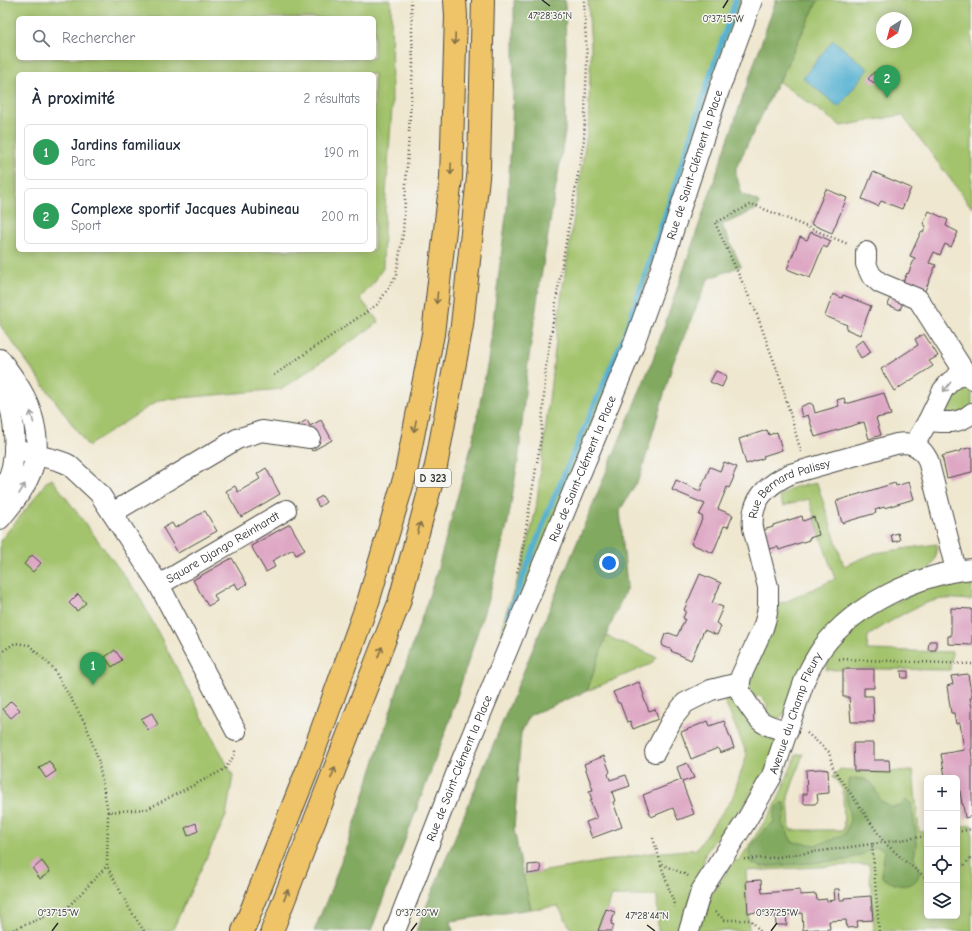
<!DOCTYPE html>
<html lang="fr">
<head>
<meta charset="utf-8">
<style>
  body { margin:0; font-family:"Comic Neue",sans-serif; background:#f2f2f3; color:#1f2937 }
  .controls { position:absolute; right:12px; bottom:12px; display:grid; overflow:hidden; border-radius:6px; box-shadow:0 2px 10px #0003 }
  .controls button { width:36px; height:36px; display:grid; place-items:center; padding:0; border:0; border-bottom:1px solid #e0e1e3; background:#fff; color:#1f2937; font:20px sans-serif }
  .compass { position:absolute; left:876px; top:12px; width:36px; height:36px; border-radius:50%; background:#fff; box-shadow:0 2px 10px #0003; rotate:216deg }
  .you { position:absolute; left:609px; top:563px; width:14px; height:14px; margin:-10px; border:3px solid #fff; border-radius:50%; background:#1a73e8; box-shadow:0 0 0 6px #1a73e833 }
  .badge { display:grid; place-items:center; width:26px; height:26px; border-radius:50%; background:#111827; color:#fff; font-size:13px; font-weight:700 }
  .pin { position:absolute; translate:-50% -33px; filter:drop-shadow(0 1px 2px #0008) }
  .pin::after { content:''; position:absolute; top:21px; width:14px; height:12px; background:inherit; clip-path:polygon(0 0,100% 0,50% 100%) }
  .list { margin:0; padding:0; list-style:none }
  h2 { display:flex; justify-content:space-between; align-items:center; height:52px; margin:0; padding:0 16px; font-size:17px }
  h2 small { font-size:13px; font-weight:400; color:#747a83 }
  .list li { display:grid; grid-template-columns:26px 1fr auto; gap:12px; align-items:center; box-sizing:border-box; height:56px; margin:0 8px 8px; padding:0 8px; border:1px solid #e0e1e3; border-radius:6px }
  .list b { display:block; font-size:15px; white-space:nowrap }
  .list p { margin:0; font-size:13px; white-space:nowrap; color:#747a83 }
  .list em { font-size:13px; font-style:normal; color:#747a83 }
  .icon { flex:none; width:22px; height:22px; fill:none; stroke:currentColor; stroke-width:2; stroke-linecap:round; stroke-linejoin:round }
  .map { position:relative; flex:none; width:972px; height:931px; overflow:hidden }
  .search { position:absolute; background:#fff; box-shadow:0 2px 10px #0003; left:16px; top:16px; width:360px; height:44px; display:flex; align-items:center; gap:10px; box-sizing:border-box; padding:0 14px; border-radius:6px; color:#747a83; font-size:15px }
  .panel { position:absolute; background:#fff; box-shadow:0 2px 10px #0003; left:16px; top:72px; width:360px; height:180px; border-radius:6px }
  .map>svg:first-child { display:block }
  .green { fill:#a3c36c; stroke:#67774c; fill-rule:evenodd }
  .forest { fill:#82a960; stroke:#566a46 }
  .water { fill:#54b1d2; stroke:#406e7e }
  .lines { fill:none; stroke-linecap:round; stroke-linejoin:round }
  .stream { stroke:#54b1d2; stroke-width:5.5 }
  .building { fill:#dea7c4 }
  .minor-casing { stroke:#484744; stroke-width:22 }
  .highway-casing { stroke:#484744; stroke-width:24 }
  .path { stroke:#484744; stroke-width:2.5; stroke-dasharray:1 3; stroke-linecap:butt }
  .minor { stroke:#fff; stroke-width:20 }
  .highway { stroke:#efc469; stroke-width:22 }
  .oneway { stroke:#837047 }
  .oneway2 { stroke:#a0a0a0 }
  .ticks { fill:none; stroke:#2b2b2b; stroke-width:1.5 }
  .labels { text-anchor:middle; stroke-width:3; stroke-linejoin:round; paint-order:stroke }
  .shield { fill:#f6f6f2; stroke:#686867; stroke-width:1 }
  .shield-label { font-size:11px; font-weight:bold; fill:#2b2b2b }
  .street-label { font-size:12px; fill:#2b2b2b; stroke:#f6f6f2 }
  .ticks-label { font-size:10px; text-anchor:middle; fill:#2b2b2b; stroke:#f6f6f2; stroke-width:3; stroke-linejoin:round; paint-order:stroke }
</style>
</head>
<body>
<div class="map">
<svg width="972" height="931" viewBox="0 0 972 931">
  <rect width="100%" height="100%" fill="#f6f6f2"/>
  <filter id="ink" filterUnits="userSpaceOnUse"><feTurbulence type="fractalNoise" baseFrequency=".025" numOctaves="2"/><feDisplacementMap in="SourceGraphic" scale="8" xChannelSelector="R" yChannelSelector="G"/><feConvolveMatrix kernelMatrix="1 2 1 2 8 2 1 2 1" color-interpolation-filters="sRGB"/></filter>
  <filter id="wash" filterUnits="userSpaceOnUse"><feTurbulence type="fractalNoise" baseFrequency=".012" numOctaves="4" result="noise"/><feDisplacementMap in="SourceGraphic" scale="16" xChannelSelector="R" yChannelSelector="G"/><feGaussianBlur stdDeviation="0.9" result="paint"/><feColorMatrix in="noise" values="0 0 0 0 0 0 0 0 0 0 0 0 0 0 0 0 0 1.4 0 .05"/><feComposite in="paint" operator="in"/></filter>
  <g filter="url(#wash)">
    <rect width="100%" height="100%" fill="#efe7cf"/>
    <path class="green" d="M0,0H391L392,108L384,224L383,268L373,284L360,298L379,322L282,389L159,400L88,446L0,325ZM18,18H374V58H18ZM18,74H374V250H18Z
      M588,0H741L624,350L501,644L504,618L522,567L536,509L561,299L588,127L591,48Z
      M818,0H972V208L902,115L841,126L779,82ZM882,18H906V42H882Z
      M963,383L972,386V405L960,415L943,413V402Z
      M52,479L138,594L233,776L226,816L172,931H0V541L31,503L46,482Z
      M817,483L844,566L875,553L937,544C937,554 936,561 929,569L859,604L785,713L781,717L777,719L763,712L768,705L759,695L754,700L749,686L754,665L776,604L785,602L835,579L820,535L809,499L783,506L779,496L794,487Z
      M972,576V600C963,600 953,598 944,599C919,601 888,623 868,636L867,650L952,652L950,670L876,669L826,670L833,646L867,615L943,580Z
      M606,636L657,657L651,664L587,691Z
      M724,700L731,701L737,703L769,736L775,740L778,749L742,809L717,837L705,854L702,873L679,931H658L657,896H612L598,931H572L558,906L531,909L523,875L651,853L697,849L713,825L732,799L747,754Z
      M803,754L788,797L790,830H844L843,790L833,776L840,769C865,772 889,772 913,771L919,832L927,831V916H957V827L972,825V931H874L869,864L746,871L749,931H697L710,897L734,860L739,861L776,804L796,755Z"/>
    <path class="forest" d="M514,0H565L566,58L565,132L538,295L527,371L519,455L508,522L489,596L447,728L371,931H314L330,892L357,817L390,712L435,578L472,444L488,361L507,208L512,126L514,59Z
      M776,0H818L736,168V174L742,194L759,202L757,209L722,225L741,266L708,279L673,363L640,477L620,510L627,587L606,636L587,691L530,715L521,733L514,829L523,875L531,909L451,921L453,931H416L653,359Z
      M855,778L864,779L872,783L881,801L891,807L900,806L906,800L911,803L916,834V847L914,857L920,871C919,873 918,877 917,879C908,891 891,884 882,877C881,866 884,861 885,850L876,847L863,854L847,860L761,867L750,862L749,851L754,842L764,830L774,822C774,813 774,809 781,803H784L786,809L783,823L792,842L817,845L831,840L846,833L850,819L846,794L850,779Z"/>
    <path class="water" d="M833,40L868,69L839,107L803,78Z"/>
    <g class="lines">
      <path class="stream" d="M508,616L549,509L625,334L671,197L708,81L736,0"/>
    </g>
    <g id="blocks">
      <path class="building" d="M874,72L881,76L876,84L868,79Z
        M873,172L911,188L902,209L881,201L878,206L862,199Z
        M826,189L847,198L832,233L811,224Z
        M929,211L948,220L946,226L958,232L951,247L945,244L940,255L934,252L929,263L936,265L924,293L902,284L907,273L908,274L915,258L910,256L921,232L923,233L926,226L923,224Z
        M811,232L831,241L827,248L823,246L810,278L787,269L800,237L807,240Z
        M833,294L842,298L843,295L871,306L860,335L846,329L847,325L825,316Z
        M891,297L903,302L900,310L888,305Z
        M924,334L938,356L929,361L933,366L894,391L881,369L918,345L915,339Z
        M863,340L871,352L861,358L854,346Z
        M716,371L727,376L722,387L710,382Z
        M884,393L891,415L876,418L881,435L869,439L864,422L815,437L808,415L802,417L800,409L802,406L810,403L813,405L815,413L839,406L837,400L844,398L846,404Z
        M307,420L310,426L321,420L332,440L312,451L298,425Z
        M767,430L769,435L777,432L782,450L763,456L764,458L746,464L739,439Z
        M972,447V472L947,478L942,456L961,451V450Z
        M724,462L737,467L733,476L734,477L729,488L727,487L718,509L733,515L728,527L724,526L713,553L691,544L703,517L699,515L705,504L672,490L676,480L700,491L710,467L720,471Z
        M266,468L280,494L241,517L226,491L235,486L238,492L260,479L257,474Z
        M909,482L914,499L884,508V507L875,510L876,513L842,523L836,501L895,483L896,486Z
        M322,496L326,502L319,507L315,500Z
        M205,511L217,531L178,553L163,528L172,523L175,528Z
        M802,516L803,521L814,517L819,535L809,538V540L779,550L778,547L769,549L763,530L773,527V525Z
        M290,524L305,550L296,555L293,549L272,561L275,567L266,572L251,546Z
        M898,533L900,540L893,542L891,535Z
        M32,555L41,563L33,572L24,564Z
        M232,558L247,584L238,589L235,583L214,595L217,601L208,606L193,580Z
        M700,574L721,583L712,603L723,607L716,623L721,626L717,635L704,630L691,660L671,651L672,650L663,646L662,643L665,634L669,633L677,636L685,619L683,618L686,611L684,610Z
        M78,594L86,603L77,611L69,603Z
        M951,608L972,609V645L948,644V636H951Z
        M929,641H936V650H928Z
        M115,650L122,660L112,667L105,657Z
        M843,669H874V688H864V696H873L874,722H851L849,697H843Z
        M901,671H908V678H902Z
        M968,674L972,698H970L972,708V749H971L972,757V816L965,818L963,804H962L958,779L957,780V778H954L953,775L945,776L941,754L964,750L960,723L956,724L954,713H951L947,686L953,684L951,676Z
        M639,682L644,695L643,696L649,711L655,709L658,719L633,729L630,721L627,722L620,703H618L613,692Z
        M11,701L20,710L11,718L3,709Z
        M152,713L158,725L148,730L141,719Z
        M708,721L710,726L724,721L734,748L720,753L718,748L691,759L681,732Z
        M853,743H874V760H889L890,772L854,771Z
        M604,756L610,772L608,774L610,780L626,775L630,786L612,792L615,801L613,802L622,827L592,838L586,822L597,818L590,801L592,800L589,791L593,790L584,764Z
        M49,761L56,771L46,778L39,768Z
        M687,763L694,778L682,782L694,814L678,820L673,808L651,817L643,795L681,780L677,767Z
        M820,769L828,770L829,793L817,794L818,801L815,804H805L803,802V794H807L806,770Z
        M196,823L198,831L188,836L185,828Z
        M42,861L50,872L40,879L33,869Z
        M540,864L541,872L528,874V865Z
        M761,880L762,893L800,890V895L816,894L817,900L827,899V901L835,900L834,889H839L840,900H844V898L871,896L873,920L857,921L858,927L847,928L846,920L829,921L830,929L819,930V929L803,930L802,913L786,915L787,925H776L775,914L763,915V912L748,913L746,881Z
        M606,909L615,912L611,924L614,925L612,931H598Z"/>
    </g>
  </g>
  <g filter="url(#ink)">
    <use href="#blocks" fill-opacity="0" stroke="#484744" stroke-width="1"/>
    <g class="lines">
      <defs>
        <g id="minor">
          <path d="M866,252V264L871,275L880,283L918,299L962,368"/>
          <path d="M0,359C7,369 15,379 21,390C32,408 39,435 36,455C34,467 28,480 22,490C16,500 8,509 0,519"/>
          <path d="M0,377C12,405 18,437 12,467C9,478 5,489 0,499"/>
          <path d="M928,421C945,422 958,425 972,413"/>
          <path d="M914,445L928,421L943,390L950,382L957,377L962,368L972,379"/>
          <path d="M14,448C21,450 28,453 35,455C47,458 58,459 69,465L99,493L159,585L236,731"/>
          <path d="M112,513L237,439L262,431L310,438"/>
          <path id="s1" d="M159,585L286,510"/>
          <path id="s2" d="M788,731C779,729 769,727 762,722C757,719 743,697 740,691C739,686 740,681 741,676L763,628L766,618L768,607V587L753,528C750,500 767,485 790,474L896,444C911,441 921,446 928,460L956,570"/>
          <path d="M655,752L673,718L685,703L711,690L739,683"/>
          <path id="s3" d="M395,931L458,769L632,349L659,274L719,90L752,0"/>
          <path id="s4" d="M689,931L701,891L746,821L772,776L805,679C810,668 816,657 823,647C855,604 919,574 972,569"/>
        </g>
        <path id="highway" d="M243,931L306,773L369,599L406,472L433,334L451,178L456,16L455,0
          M272,931L399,603L436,466L462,325L479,168L483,0"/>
      </defs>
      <use href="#minor" class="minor-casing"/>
      <use href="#highway" class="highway-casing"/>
      <path class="path" d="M274,375L378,304L396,276L403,234L413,64L411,0
        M801,452L780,378L756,312L715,223L752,204L848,244
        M517,572L520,563L541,439L546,367L561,270L584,140L587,62L584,0
        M0,653L15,643L29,645L53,668L86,725L98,759L108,812
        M839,659L972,664
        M807,733L829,752L833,768L884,842L906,862L925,877H927
        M957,832L972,829
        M653,838L661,864L687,875L688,876
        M744,859L770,858L872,844
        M661,865L675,907
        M957,869L964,865L972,857
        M715,912L725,920H751L760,931
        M10,931L68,907L107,866
        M144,931L129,908L107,866L108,812L147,809L225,769L235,754V750
        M879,931L872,844L927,836"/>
      <use href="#minor" class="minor"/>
      <use href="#highway" class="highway"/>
    </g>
    <defs><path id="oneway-shaft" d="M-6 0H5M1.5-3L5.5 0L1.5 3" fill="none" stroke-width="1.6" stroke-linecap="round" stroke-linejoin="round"/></defs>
    <g class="oneway">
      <use href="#oneway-shaft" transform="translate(455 39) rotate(92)"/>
      <use href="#oneway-shaft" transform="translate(451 169) rotate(92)"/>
      <use href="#oneway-shaft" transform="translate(437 298) rotate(96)"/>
      <use href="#oneway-shaft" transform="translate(415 426) rotate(101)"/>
      <use href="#oneway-shaft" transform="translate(419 528) rotate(-75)"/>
      <use href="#oneway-shaft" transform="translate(380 652) rotate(-69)"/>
      <use href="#oneway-shaft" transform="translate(333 773) rotate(-69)"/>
      <use href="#oneway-shaft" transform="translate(286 895) rotate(-69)"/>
    </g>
    <g class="oneway2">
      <use href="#oneway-shaft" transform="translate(947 387) rotate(128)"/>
      <use href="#oneway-shaft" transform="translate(32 417) rotate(-105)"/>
      <use href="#oneway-shaft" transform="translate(22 489) rotate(-59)"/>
    </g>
  </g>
  <path class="ticks" d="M542,0L550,6M723,8L728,0M647,925L655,931M52,931L58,923M411,931L417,923M771,931L777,923"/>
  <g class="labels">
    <rect class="shield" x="415" y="469" width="36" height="18" rx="3"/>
    <g class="shield-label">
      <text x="433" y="482">D 323</text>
    </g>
    <g class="street-label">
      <text dy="4" stroke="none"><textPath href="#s3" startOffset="823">Rue de Saint-Clément la Place</textPath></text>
      <text dy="4" stroke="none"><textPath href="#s3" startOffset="499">Rue de Saint-Clément la Place</textPath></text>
      <text dy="4" stroke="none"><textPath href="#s2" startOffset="297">Rue Bernard Palissy</textPath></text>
      <text dy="4" stroke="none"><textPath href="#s1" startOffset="74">Square Django Reinhardt</textPath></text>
      <text dy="4" stroke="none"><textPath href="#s4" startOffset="244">Avenue du Champ Fleury</textPath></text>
      <text dy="4" stroke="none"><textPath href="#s3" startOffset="175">Rue de Saint-Clément la Place</textPath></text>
    </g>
  </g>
  <g class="ticks-label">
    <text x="550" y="19">47°28'36"N</text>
    <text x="723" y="22">0°37'15"W</text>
    <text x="58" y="916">0°37'15"W</text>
    <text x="417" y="916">0°37'20"W</text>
    <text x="777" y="916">0°37'25"W</text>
    <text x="647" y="919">47°28'44"N</text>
  </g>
</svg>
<div class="controls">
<button>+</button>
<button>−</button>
<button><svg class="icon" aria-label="locate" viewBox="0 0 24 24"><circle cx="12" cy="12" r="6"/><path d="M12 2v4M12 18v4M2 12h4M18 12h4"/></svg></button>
<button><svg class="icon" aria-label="layers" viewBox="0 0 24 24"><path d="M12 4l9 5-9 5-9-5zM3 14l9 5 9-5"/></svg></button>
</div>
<svg class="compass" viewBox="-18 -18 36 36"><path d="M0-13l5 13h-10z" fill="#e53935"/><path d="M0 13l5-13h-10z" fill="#747a83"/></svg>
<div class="you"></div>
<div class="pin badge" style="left:93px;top:685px;background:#2e9e5b">1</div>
<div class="pin badge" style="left:887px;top:98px;background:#2e9e5b">2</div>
<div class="search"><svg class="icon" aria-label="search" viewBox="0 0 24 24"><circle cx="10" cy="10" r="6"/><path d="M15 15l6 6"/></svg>Rechercher</div>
<section class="panel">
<h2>À proximité<small>2 résultats</small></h2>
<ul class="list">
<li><span class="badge" style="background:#2e9e5b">1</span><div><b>Jardins familiaux</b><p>Parc</p></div><em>190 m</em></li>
<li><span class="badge" style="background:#2e9e5b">2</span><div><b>Complexe sportif Jacques Aubineau</b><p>Sport</p></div><em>200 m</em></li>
</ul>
</section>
</div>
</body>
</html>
